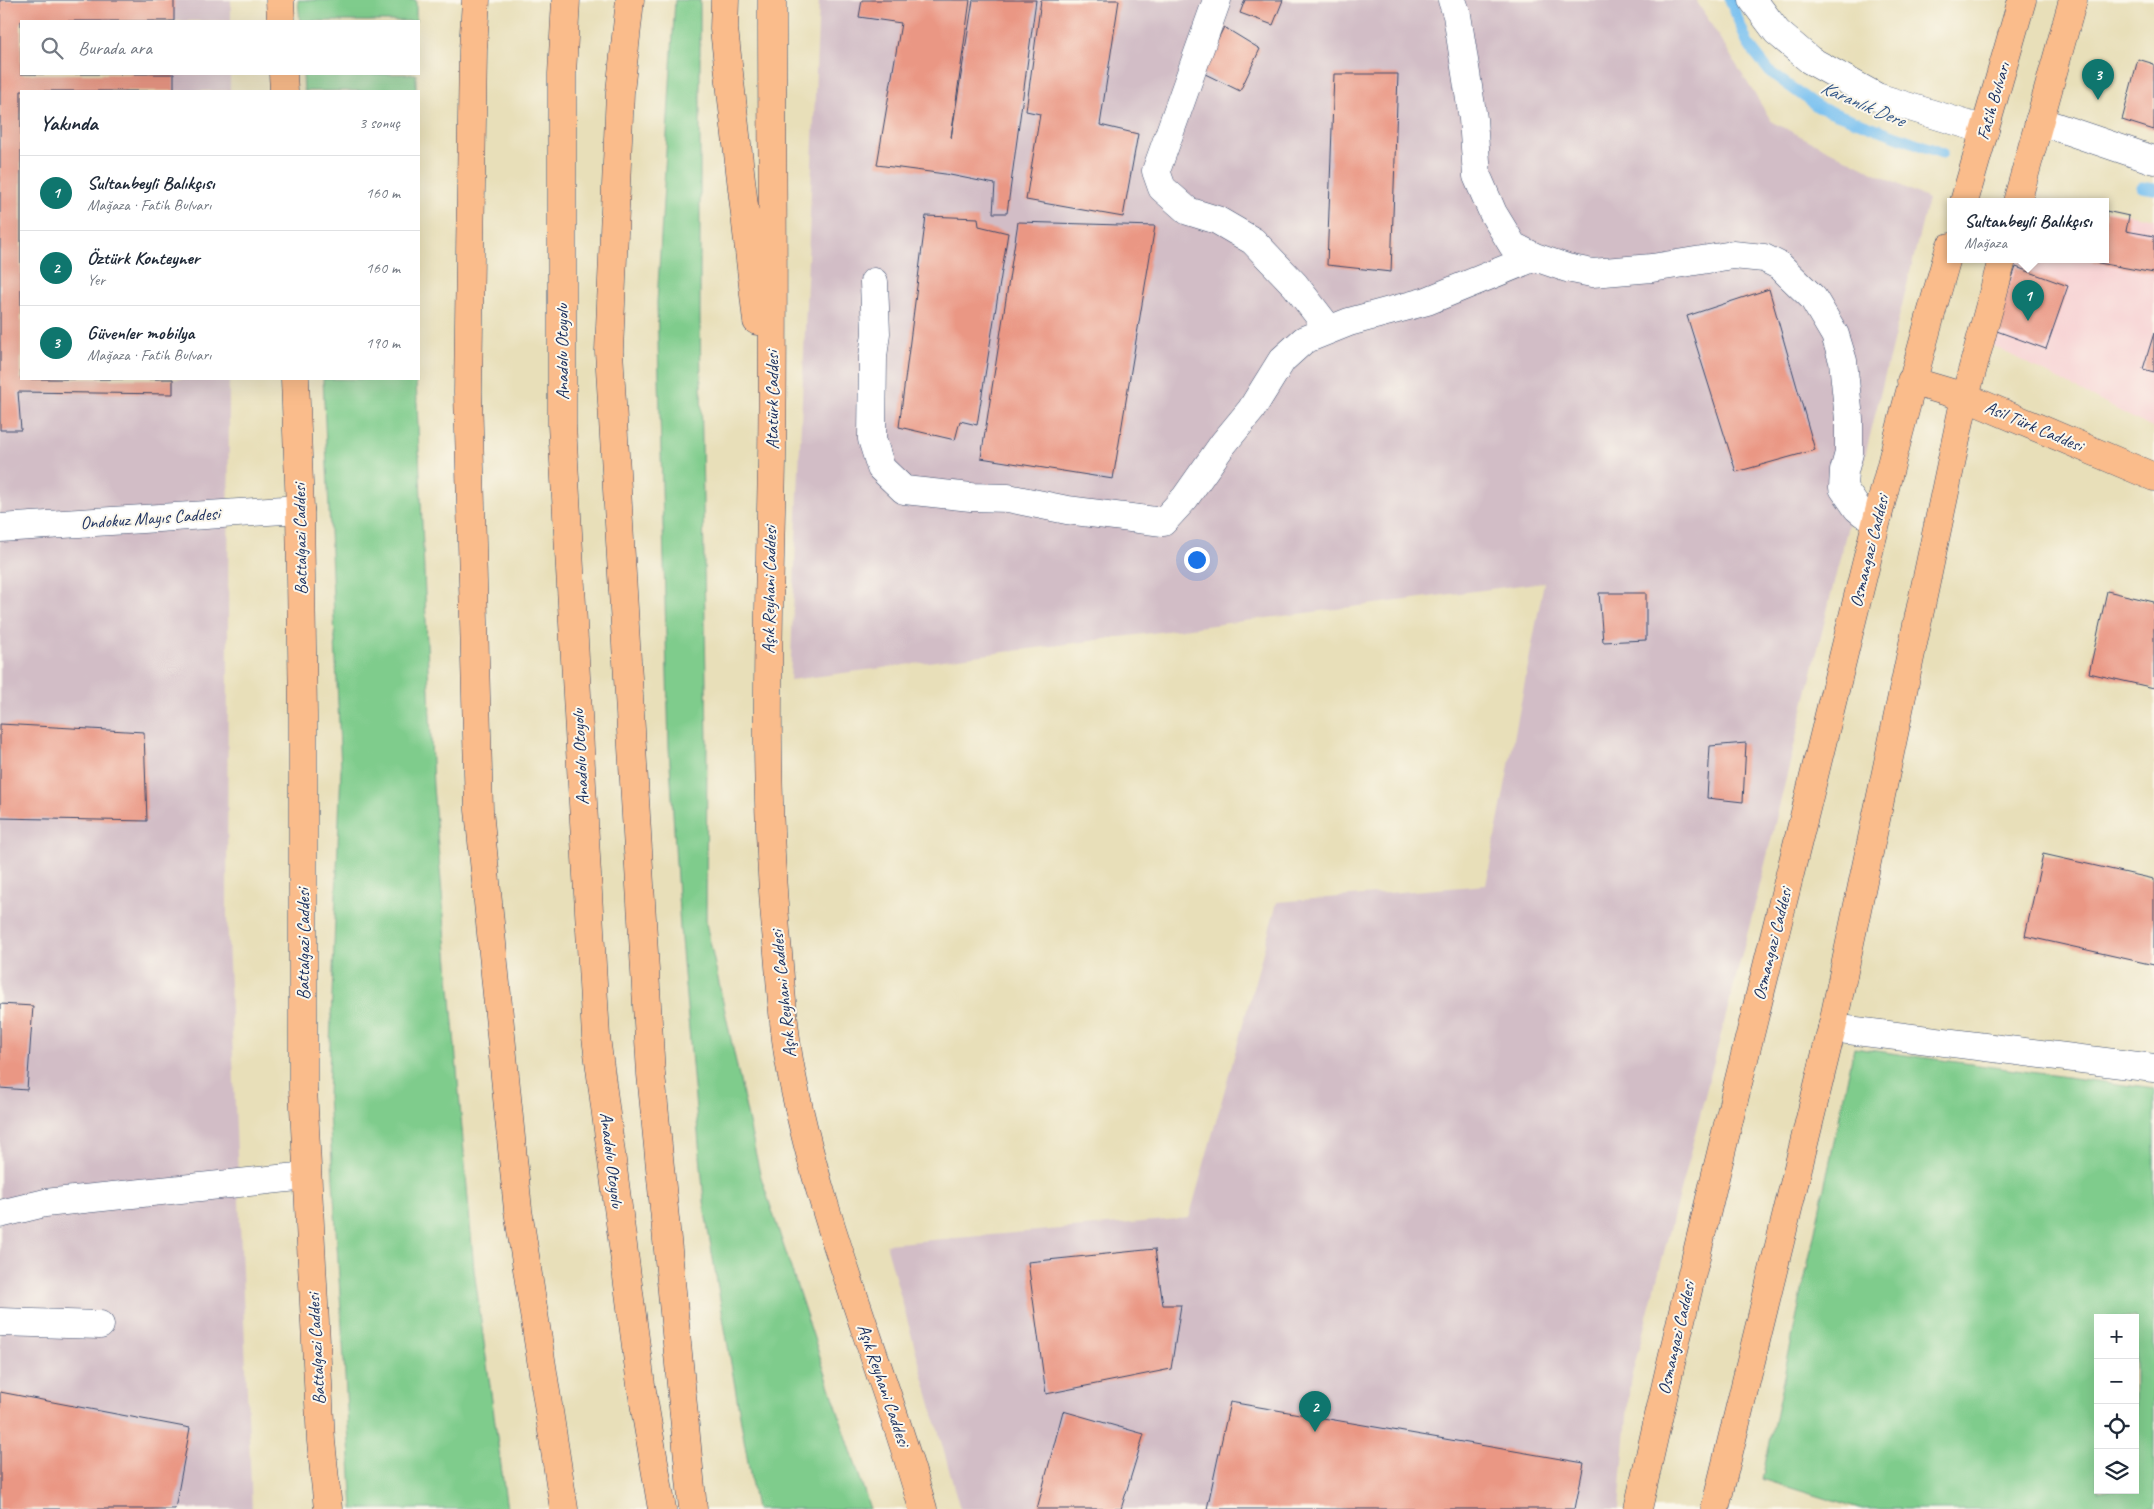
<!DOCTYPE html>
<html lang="tr">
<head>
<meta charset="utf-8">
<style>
  body { margin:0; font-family:Caveat,sans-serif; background:#f6f6f7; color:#1f2937 }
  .controls { position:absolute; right:15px; bottom:15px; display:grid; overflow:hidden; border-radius:0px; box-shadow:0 5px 20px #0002 }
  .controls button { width:45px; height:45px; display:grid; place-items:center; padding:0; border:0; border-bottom:1px solid #e0e1e3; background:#fff; color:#1f2937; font:25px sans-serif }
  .you { position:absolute; left:1196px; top:559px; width:18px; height:18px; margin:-12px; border:4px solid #fff; border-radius:50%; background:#1a73e8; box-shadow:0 0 0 8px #1a73e833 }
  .badge { display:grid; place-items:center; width:32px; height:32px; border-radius:50%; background:#0f766e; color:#fff; font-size:16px; font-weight:700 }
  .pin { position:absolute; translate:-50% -41px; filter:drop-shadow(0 1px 2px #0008) }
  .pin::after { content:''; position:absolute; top:26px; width:18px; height:15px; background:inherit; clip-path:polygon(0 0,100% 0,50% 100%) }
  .popup { position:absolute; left:1947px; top:198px; width:162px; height:65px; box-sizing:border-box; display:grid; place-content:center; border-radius:0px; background:#fff; filter:drop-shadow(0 1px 4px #0005); font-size:16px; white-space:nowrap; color:#747a83 }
  .popup b { font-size:19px; color:#1f2937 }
  .popup::after { content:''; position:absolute; left:50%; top:100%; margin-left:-10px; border:10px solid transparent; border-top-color:#fff }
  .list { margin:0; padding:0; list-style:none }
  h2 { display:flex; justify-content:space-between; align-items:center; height:65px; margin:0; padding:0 20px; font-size:21px }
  h2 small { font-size:16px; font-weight:400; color:#747a83 }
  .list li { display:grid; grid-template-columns:32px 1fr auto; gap:15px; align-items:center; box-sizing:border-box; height:75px; padding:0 20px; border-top:1px solid #e0e1e3 }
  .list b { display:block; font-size:19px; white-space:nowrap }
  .list p { margin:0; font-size:16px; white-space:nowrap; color:#747a83 }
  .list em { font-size:16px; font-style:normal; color:#747a83 }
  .icon { flex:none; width:28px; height:28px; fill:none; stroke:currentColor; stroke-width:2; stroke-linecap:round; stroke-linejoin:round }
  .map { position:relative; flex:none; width:2154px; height:1509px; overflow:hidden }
  .search { position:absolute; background:#fff; box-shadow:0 5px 20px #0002; left:20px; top:20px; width:400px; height:55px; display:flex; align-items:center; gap:12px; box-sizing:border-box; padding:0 18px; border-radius:0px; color:#747a83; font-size:19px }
  .panel { position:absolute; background:#fff; box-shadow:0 5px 20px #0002; left:20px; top:90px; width:400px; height:290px; border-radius:0px }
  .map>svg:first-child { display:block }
  .built { fill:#f7cfd2 }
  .industrial { fill:#d2bdc6 }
  .green { fill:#7fcc8c; stroke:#4d7e75; fill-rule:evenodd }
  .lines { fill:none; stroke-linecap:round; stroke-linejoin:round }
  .stream { stroke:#77c0f0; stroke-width:11 }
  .building { fill:#ea9784 }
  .minor-casing { stroke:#3a496c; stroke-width:29 }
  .major-casing { stroke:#3a496c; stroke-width:29 }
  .highway-casing { stroke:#3a496c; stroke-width:29 }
  .minor { stroke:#fff; stroke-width:28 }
  .major { stroke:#fabc8b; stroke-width:28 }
  .highway { stroke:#fabc8b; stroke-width:28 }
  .labels { text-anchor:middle; stroke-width:4; stroke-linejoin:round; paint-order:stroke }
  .street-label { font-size:18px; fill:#1b2f5e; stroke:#fbf7ec }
  .water-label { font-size:19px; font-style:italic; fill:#375a8a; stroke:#fbf7ec }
</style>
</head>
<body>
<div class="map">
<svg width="2154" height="1509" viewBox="0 0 2154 1509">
  <rect width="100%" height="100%" fill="#fbf7ec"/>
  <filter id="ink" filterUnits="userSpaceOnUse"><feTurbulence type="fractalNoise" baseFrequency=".02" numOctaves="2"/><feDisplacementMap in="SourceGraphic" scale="10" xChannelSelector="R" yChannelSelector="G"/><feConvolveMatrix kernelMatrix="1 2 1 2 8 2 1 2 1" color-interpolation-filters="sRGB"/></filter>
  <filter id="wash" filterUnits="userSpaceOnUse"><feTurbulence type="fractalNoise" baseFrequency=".0096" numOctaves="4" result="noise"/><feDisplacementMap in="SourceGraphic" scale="20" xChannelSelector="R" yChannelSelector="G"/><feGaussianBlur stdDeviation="1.12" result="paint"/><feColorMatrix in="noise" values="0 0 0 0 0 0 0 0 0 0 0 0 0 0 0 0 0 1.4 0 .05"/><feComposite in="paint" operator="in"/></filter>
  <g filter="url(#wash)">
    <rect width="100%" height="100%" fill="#e8dfb9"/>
    <path class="built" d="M2106,210L2154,219V429L1984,341L2009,260H2106Z"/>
    <path class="industrial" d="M0,0H231V21H21V74H230V91H21V379H229L227,915L252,1509H0Z
      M819,0H1696L1772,122L1928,199L1757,897L1630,1382L1619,1509H960L886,1244L1189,1218L1277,902L1486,885L1544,582L790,680Z"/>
    <path class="green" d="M298,0H416V21H300Z
      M675,0H700V321L707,743L706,923L760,1174L870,1509H756L705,1212L680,928L669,747L657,303Z
      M303,74H416V91H304Z
      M323,379H416L433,787L474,1270L507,1509H353L328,1096L341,769Z
      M1854,1048L2154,1089V1509H1859L1762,1479ZM2098,1318H2135V1490H2098Z"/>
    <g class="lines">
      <path class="stream" d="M1730,0L1748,44L1770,72L1818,107L1942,153
        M2142,187L2154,189"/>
    </g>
    <g id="blocks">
      <path class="building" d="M0,0H174V21H21V74H174V91H21V379H173V394L18,392L21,430H0Z
        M862,0H970L951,138L973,0H1036L1007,213H993L995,184L945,174L877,165L901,23L859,17Z
        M1041,0H1119L1100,125L1138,134L1123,217L1026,200L1040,114L1026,111Z
        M1245,0H1283L1273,25L1240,13Z
        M1224,27L1260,49L1240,91L1201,72Z
        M2138,59L2154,64V130L2122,120Z
        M1334,74H1398L1391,272L1327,265Z
        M2106,211L2129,216L2126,231L2154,236V273L2088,261L2106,260Z
        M926,216L978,218L979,226L1008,233L977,425L960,421L955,440L899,427Z
        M1018,222L1155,226L1113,479L981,458Z
        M2016,267L2068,286L2046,349L1994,330Z
        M1769,289L1815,450L1736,472L1687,316Z
        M2154,333V372L2143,369Z
        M2107,591L2154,602V688L2089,673Z
        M1599,593H1646V640L1603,642Z
        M0,724L144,732L147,821L0,818Z
        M1746,743L1743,802L1707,798L1710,746Z
        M2043,854L2154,879V965L2025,936Z
        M0,1004L33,1006L27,1090L0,1088Z
        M1155,1249L1163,1305H1181L1171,1369L1046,1394L1028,1262Z
        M0,1392L190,1428L175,1509H0Z
        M1230,1402L1584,1463L1575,1509H1207Z
        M1063,1411L1144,1434L1121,1509H1037Z"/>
    </g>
  </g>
  <g filter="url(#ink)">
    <use href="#blocks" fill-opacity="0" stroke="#3a496c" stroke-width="1"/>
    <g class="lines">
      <defs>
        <path id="minor" d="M1217,0L1156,171L1162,188L1188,211L1217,220L1253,241L1295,285L1329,329
          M1452,0L1457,15L1473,119L1477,176L1493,213L1513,246L1535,257L1567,268L1592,273L1652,268L1733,255L1764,258L1780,266L1813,298L1835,335L1843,361L1849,419V453L1844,471L1843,488L1857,508L1863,513L1878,517
          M1753,0L1777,32L1810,60L1877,97L1985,130
          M2039,121L2154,160
          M874,282L876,333L873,357L872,439L881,468L904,490L971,497L1008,498L1067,510L1163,522L1185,498L1223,444L1251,410L1282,360L1304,340L1349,322L1427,301L1535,257
          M0,528L300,509
          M1832,1028L2154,1068
          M0,1214L45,1203L307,1176
          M0,1322L100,1325"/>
        <path id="major" d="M280,0L281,21
          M725,0L724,29L757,321
          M772,0C772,154 774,308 772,461C769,625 762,789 778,953C781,988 783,1025 789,1060C817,1216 880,1357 923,1509
          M283,74L284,91
          M1964,202L2022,0
          M2017,202L2073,0
          M295,379L300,509L303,715V1088L321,1441L328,1509
          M1911,381L1965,397L2154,477
          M1638,1509C1688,1281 1745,1055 1801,829C1849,635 1894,440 1950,247
          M1715,1509L1832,1028L1965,397L2002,260"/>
        <path id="highway" d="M476,0L473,50L468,392L479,810L518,1210L564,1509
          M566,0L562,74V425L596,1037L641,1385L662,1509
          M630,0L620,92L609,351L651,1074L693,1509"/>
      </defs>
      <use href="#minor" class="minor-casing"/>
      <use href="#major" class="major-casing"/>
      <use href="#highway" class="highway-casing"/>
      <use href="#minor" class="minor"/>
      <use href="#major" class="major"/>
      <use href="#highway" class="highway"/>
    </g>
  </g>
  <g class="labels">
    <g class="street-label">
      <text transform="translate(1993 101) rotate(-74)" y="6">Fatih Bulvarı</text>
      <text transform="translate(562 352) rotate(-90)" y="6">Anadolu Otoyolu</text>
      <text transform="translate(772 400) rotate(-90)" y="6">Atatürk Caddesi</text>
      <text transform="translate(2034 426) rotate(23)" y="6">Asil Türk Caddesi</text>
      <text transform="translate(150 518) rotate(-4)" y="6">Ondokuz Mayıs Caddesi</text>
      <text transform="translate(300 539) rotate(-91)" y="6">Battalgazi Caddesi</text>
      <text transform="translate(1869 551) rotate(-76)" y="6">Osmangazi Caddesi</text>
      <text transform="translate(769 590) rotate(-89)" y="6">Aşık Reyhani Caddesi</text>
      <text transform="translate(580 757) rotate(-93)" y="6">Anadolu Otoyolu</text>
      <text transform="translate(303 944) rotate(-90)" y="6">Battalgazi Caddesi</text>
      <text transform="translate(1772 944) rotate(-76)" y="6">Osmangazi Caddesi</text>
      <text transform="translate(783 994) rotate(-96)" y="6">Aşık Reyhani Caddesi</text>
      <text transform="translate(612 1160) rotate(83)" y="6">Anadolu Otoyolu</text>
      <text transform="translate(1676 1338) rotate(-77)" y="6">Osmangazi Caddesi</text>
      <text transform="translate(316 1349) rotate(-93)" y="6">Battalgazi Caddesi</text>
      <text transform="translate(884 1385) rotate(71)" y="6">Aşık Reyhani Caddesi</text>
    </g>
    <g class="water-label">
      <text transform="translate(1863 103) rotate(23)" y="7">Karanlık Dere</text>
    </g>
  </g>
</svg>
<div class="controls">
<button>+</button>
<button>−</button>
<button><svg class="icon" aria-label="locate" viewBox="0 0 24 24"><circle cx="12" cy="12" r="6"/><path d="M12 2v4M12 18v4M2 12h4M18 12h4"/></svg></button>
<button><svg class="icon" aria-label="layers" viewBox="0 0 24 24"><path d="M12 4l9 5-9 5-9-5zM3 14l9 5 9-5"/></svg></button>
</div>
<div class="you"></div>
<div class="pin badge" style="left:2028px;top:321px">1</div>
<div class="popup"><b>Sultanbeyli Balıkçısı</b>Mağaza</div>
<div class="pin badge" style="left:1315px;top:1432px">2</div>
<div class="pin badge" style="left:2098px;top:100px">3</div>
<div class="search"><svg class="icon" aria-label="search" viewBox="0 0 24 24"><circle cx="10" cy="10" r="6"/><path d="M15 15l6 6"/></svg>Burada ara</div>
<section class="panel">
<h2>Yakında<small>3 sonuç</small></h2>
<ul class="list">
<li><span class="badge">1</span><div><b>Sultanbeyli Balıkçısı</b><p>Mağaza · Fatih Bulvarı</p></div><em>160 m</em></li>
<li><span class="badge">2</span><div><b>Öztürk Konteyner</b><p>Yer</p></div><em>160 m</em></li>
<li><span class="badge">3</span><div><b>Güvenler mobilya</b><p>Mağaza · Fatih Bulvarı</p></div><em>190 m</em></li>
</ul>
</section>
</div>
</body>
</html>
